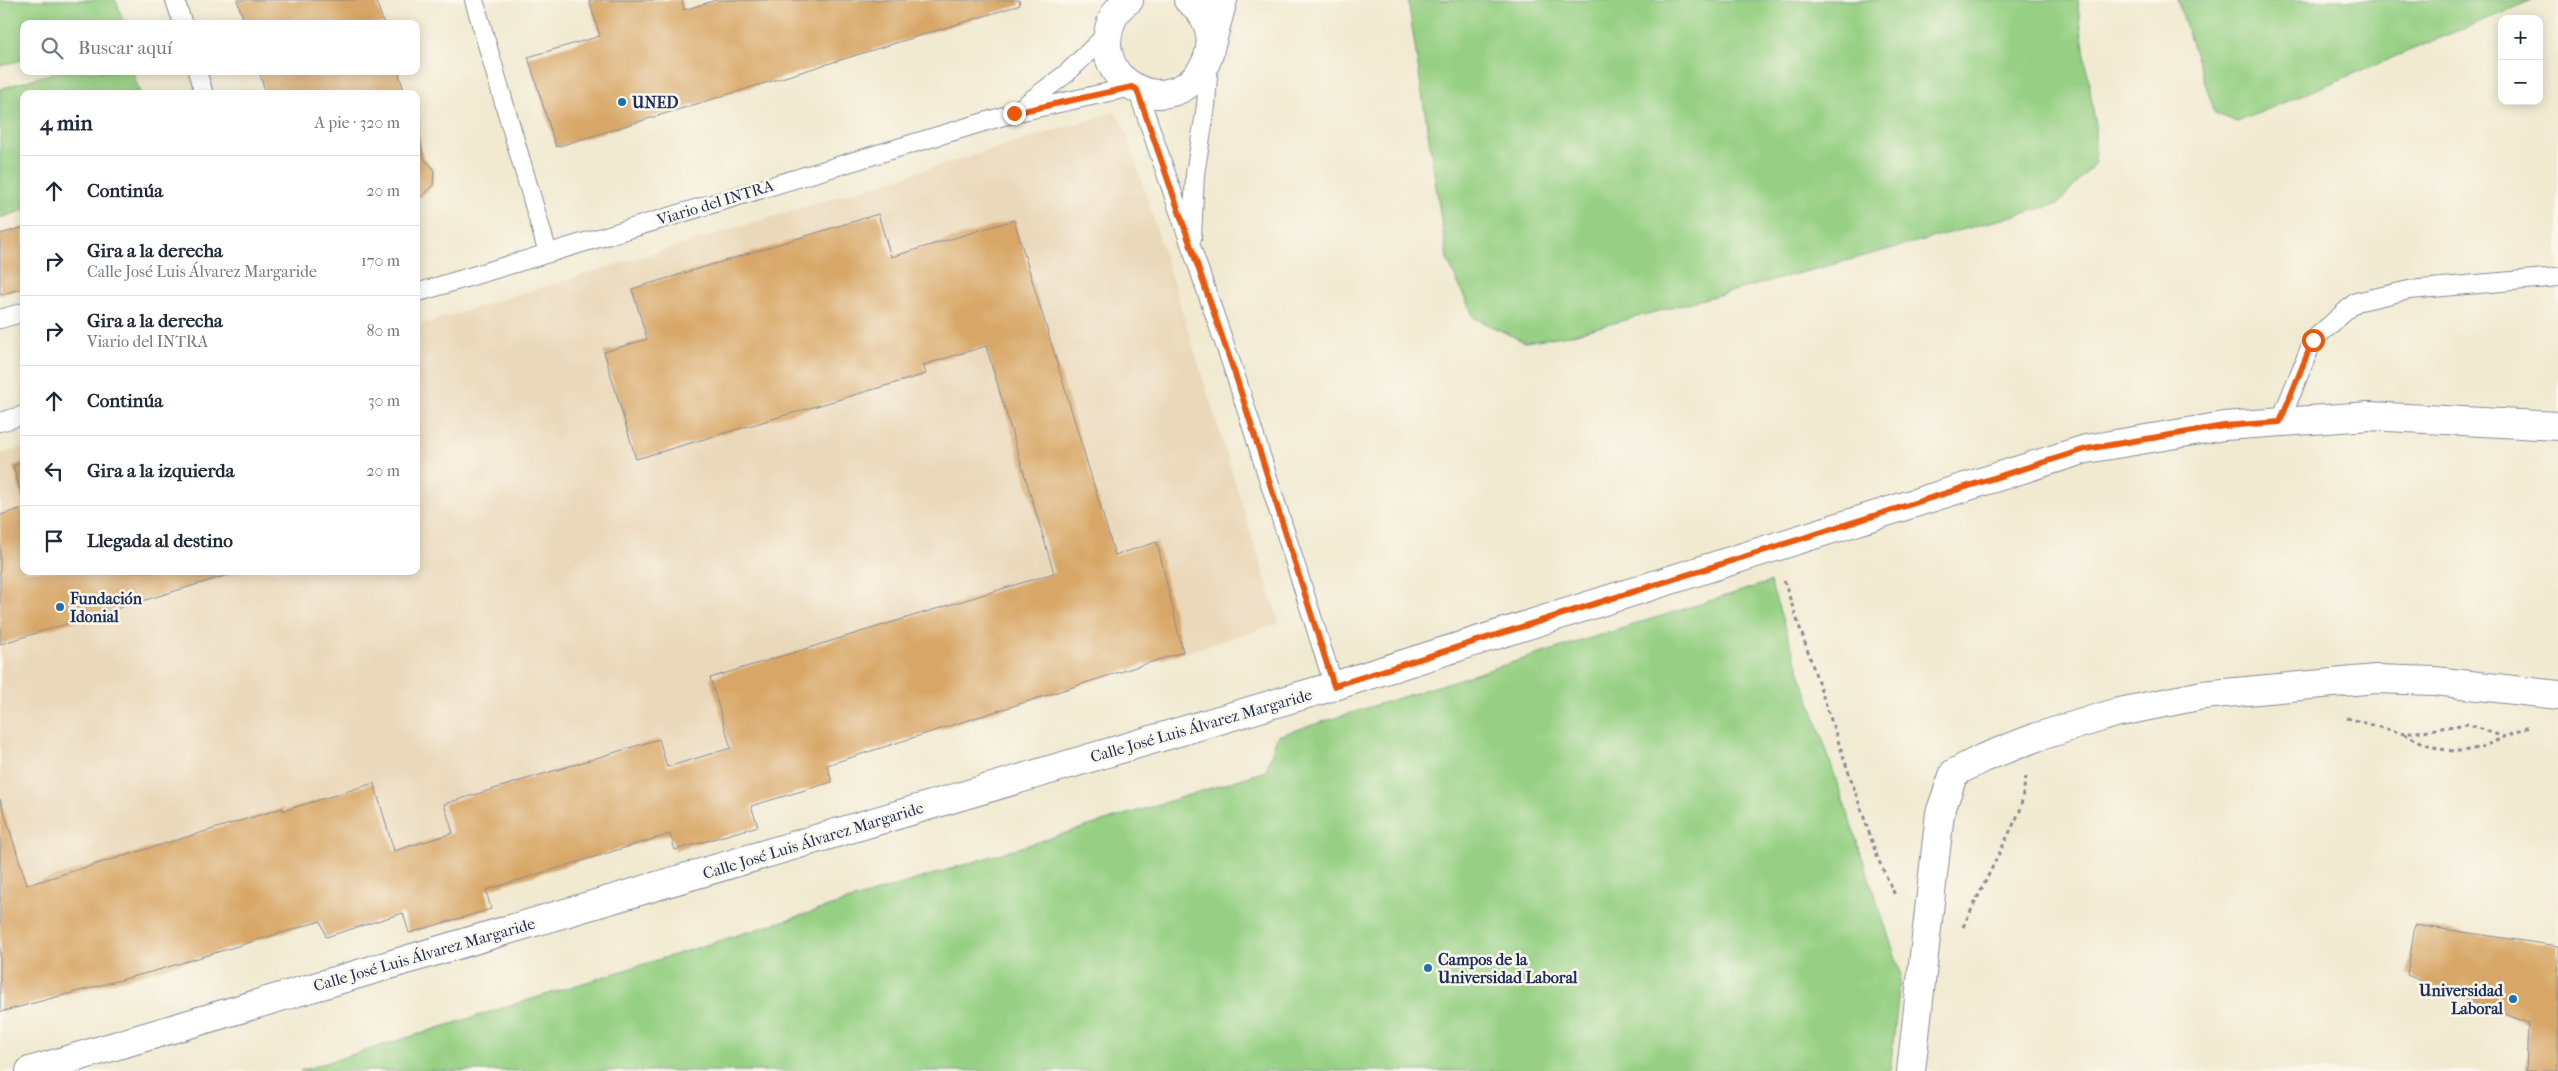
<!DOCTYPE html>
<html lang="es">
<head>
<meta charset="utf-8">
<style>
  body { margin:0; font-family:"IM FELL French Canon",serif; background:#f6f6f7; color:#1f2937 }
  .controls { position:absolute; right:15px; top:15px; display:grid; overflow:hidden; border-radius:10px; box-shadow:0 2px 12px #0003 }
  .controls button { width:45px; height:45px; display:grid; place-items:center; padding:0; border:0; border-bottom:1px solid #e0e1e3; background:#fff; color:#1f2937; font:25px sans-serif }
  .stop { position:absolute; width:15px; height:15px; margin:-11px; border:4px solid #ea580c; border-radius:50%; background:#fff }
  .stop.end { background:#ea580c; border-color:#fff; box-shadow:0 1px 5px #0008 }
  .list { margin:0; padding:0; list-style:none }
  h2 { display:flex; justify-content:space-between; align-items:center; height:65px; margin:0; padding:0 20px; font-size:21px }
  h2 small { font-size:16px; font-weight:400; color:#747a83 }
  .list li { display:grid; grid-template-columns:32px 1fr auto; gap:15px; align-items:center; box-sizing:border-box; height:70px; padding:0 20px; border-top:1px solid #e0e1e3 }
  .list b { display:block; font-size:19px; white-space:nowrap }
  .list p { margin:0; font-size:16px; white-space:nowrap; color:#747a83 }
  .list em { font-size:16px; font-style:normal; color:#747a83 }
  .icon { flex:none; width:28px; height:28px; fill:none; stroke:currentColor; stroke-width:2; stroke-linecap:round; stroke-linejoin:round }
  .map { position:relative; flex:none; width:2558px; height:1071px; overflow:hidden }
  .search { position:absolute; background:#fff; box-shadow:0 2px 12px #0003; left:20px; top:20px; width:400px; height:55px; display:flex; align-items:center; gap:12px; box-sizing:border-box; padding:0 18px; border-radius:10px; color:#747a83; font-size:19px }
  .panel { position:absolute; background:#fff; box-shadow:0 2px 12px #0003; left:20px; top:90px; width:400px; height:485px; border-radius:10px }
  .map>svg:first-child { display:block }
  .built { fill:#ead8ba }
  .green { fill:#97d084; stroke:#598071 }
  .building { fill:#d8a767 }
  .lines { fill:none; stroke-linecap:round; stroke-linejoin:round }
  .service-casing { stroke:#868c98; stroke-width:20 }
  .minor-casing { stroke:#868c98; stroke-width:30 }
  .path { stroke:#868c98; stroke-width:3; stroke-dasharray:4 4; stroke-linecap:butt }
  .service { stroke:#fff; stroke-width:18 }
  .minor { stroke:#fff; stroke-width:28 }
  .route { stroke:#ea580c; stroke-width:6 }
  .poi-dot { fill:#1f6fb2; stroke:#fbf7ec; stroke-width:2 }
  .labels { text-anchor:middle; stroke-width:5; stroke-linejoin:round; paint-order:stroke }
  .poi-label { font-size:16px; font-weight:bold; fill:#1b2f5e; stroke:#fbf7ec; text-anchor:start }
  .street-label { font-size:16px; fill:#1b2f5e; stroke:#fbf7ec }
</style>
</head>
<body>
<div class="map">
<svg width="2558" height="1071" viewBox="0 0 2558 1071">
  <rect width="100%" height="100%" fill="#fbf7ec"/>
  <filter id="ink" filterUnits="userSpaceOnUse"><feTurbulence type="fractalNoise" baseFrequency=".02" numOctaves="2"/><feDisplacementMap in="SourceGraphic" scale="10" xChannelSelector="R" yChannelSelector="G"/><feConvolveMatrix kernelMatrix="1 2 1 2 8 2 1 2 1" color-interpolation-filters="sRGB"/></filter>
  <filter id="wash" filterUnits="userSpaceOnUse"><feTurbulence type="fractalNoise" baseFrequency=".0096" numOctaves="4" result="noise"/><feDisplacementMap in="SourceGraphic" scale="20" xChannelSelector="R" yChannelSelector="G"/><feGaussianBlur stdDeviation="1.12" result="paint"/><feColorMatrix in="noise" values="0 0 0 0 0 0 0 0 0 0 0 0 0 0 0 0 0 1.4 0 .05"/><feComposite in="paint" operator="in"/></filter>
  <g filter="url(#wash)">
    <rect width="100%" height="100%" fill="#f1ead1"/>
    <path class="built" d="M1115,112L1125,127L1279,623L828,765L832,782L752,805L758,826L675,850L670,834L486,890L491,909L409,933L402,913L326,937L321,921L158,970L0,1012V454L24,447V571H416V326Z"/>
    <path class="green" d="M0,0H116L124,24H24V59L0,66Z
      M1408,0H2077L2095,124V163L2058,204L1569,335L1525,342L1474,318L1447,259Z
      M2177,0H2532L2237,122L2215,113Z
      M59,71H133L140,94H24V210L0,218V89Z
      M1770,582L1901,973L1890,1071H300L1266,771L1277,736Z"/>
    <g id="blocks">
      <path class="building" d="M237,0H376L384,24H245Z
        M589,0H682L684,10L716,0H1019L1020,5L556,147L528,57L600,36Z
        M259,71H398L405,94H266Z
        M416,113L420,117L419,134L423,157L434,169L433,186L421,197H416Z
        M878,214L891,257L1014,220L1115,555L1157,542L1183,652L827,765L832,782L751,806L758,826L675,850L670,834L486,890L491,909L409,933L403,913L326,937L321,921L158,970L0,1012V799L27,885L283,808V811L374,783L394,851L453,833L444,804L659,739L667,767L731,748L710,678L1054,573L986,346L923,365L926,374L636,459L604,352L647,339L632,289Z
        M24,227V288L0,295V234Z
        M24,462V500H23L13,466Z
        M24,508V571L238,572L0,644V515Z
        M2415,925L2558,946V1071H2526L2528,1023L2407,975Z"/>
    </g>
  </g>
  <g filter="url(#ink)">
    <use href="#blocks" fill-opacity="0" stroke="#868c98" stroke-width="1"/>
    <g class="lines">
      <defs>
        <path id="service" d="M175,0L183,24
          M474,0L548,253
          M197,71L204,94
          M1137,89L1237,380L1334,686
          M1018,110L1067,73L1107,34
          M1192,238L1195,174L1206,106L1209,61
          M416,293L1014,113L1132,87
          M0,319L24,312
          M0,422L24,415
          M2280,422L2313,340L2356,302L2409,290L2558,277"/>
        <path id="minor" d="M1129,0C1114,9 1108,26 1107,43C1107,56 1113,72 1124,80C1180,127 1246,43 1188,0
          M1211,45L1223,0
          M30,1071L1334,686L2086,449L2224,426L2369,416L2558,426
          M1911,1071L1940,813L1954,773L1983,758L2037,737L2115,713L2203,695L2376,679L2435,681L2558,695"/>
      </defs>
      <use href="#service" class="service-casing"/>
      <use href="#minor" class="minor-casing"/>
      <path class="path" d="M1784,581L1878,859L1895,895
        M2347,718L2404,734L2467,724L2504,737L2529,727
        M2404,734C2444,754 2463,758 2504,737
        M1963,927L2020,811L2026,777"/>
      <use href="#service" class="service"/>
      <use href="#minor" class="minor"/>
    </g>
  </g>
  <g class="lines" filter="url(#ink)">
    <path class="route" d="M1014,113L1132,87L1137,90L1237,380L1334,686L2086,449L2224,426L2280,422L2313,340"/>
  </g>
  <g class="poi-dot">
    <circle cx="622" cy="102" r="5"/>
    <circle cx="60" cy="607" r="5"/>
    <circle cx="1428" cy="968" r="5"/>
    <circle cx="2513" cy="999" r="5"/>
  </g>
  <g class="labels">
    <g class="poi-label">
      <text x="632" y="108">UNED</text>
      <text x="70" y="604">Fundación<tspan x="70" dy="18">Idonial</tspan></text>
      <text x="1438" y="965">Campos de la<tspan x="1438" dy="18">Universidad Laboral</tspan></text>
      <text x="2503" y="996" text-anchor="end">Universidad<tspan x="2503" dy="18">Laboral</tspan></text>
    </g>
    <g class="street-label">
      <text transform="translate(715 202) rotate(-17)" y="6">Viario del INTRA</text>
      <text transform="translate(1201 725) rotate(-16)" y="6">Calle José Luis Álvarez Margaride</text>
      <text transform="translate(813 840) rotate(-17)" y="6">Calle José Luis Álvarez Margaride</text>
      <text transform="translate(424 954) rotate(-16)" y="6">Calle José Luis Álvarez Margaride</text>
    </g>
  </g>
</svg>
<div class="controls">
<button>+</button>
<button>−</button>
</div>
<div class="stop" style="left:2313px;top:340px"></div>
<div class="stop end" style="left:1014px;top:113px"></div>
<div class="search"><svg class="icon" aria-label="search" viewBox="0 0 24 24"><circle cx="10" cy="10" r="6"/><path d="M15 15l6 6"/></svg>Buscar aquí</div>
<section class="panel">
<h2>4 min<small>A pie · 320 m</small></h2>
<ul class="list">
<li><svg class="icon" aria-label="ahead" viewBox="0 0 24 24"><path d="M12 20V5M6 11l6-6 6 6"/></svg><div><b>Continúa</b></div><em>20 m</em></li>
<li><svg class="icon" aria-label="right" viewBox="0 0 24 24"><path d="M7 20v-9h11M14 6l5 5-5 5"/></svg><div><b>Gira a la derecha</b><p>Calle José Luis Álvarez Margaride</p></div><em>170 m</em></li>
<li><svg class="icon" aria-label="right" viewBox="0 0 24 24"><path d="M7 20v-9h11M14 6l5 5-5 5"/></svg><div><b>Gira a la derecha</b><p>Viario del INTRA</p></div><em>80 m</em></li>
<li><svg class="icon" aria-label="ahead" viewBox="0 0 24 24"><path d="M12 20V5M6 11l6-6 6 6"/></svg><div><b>Continúa</b></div><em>30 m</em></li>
<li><svg class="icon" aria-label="left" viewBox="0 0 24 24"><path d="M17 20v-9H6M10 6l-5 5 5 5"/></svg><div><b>Gira a la izquierda</b></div><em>20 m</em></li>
<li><svg class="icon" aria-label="arrive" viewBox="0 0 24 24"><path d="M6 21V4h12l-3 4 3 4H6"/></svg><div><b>Llegada al destino</b></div></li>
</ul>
</section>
</div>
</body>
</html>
